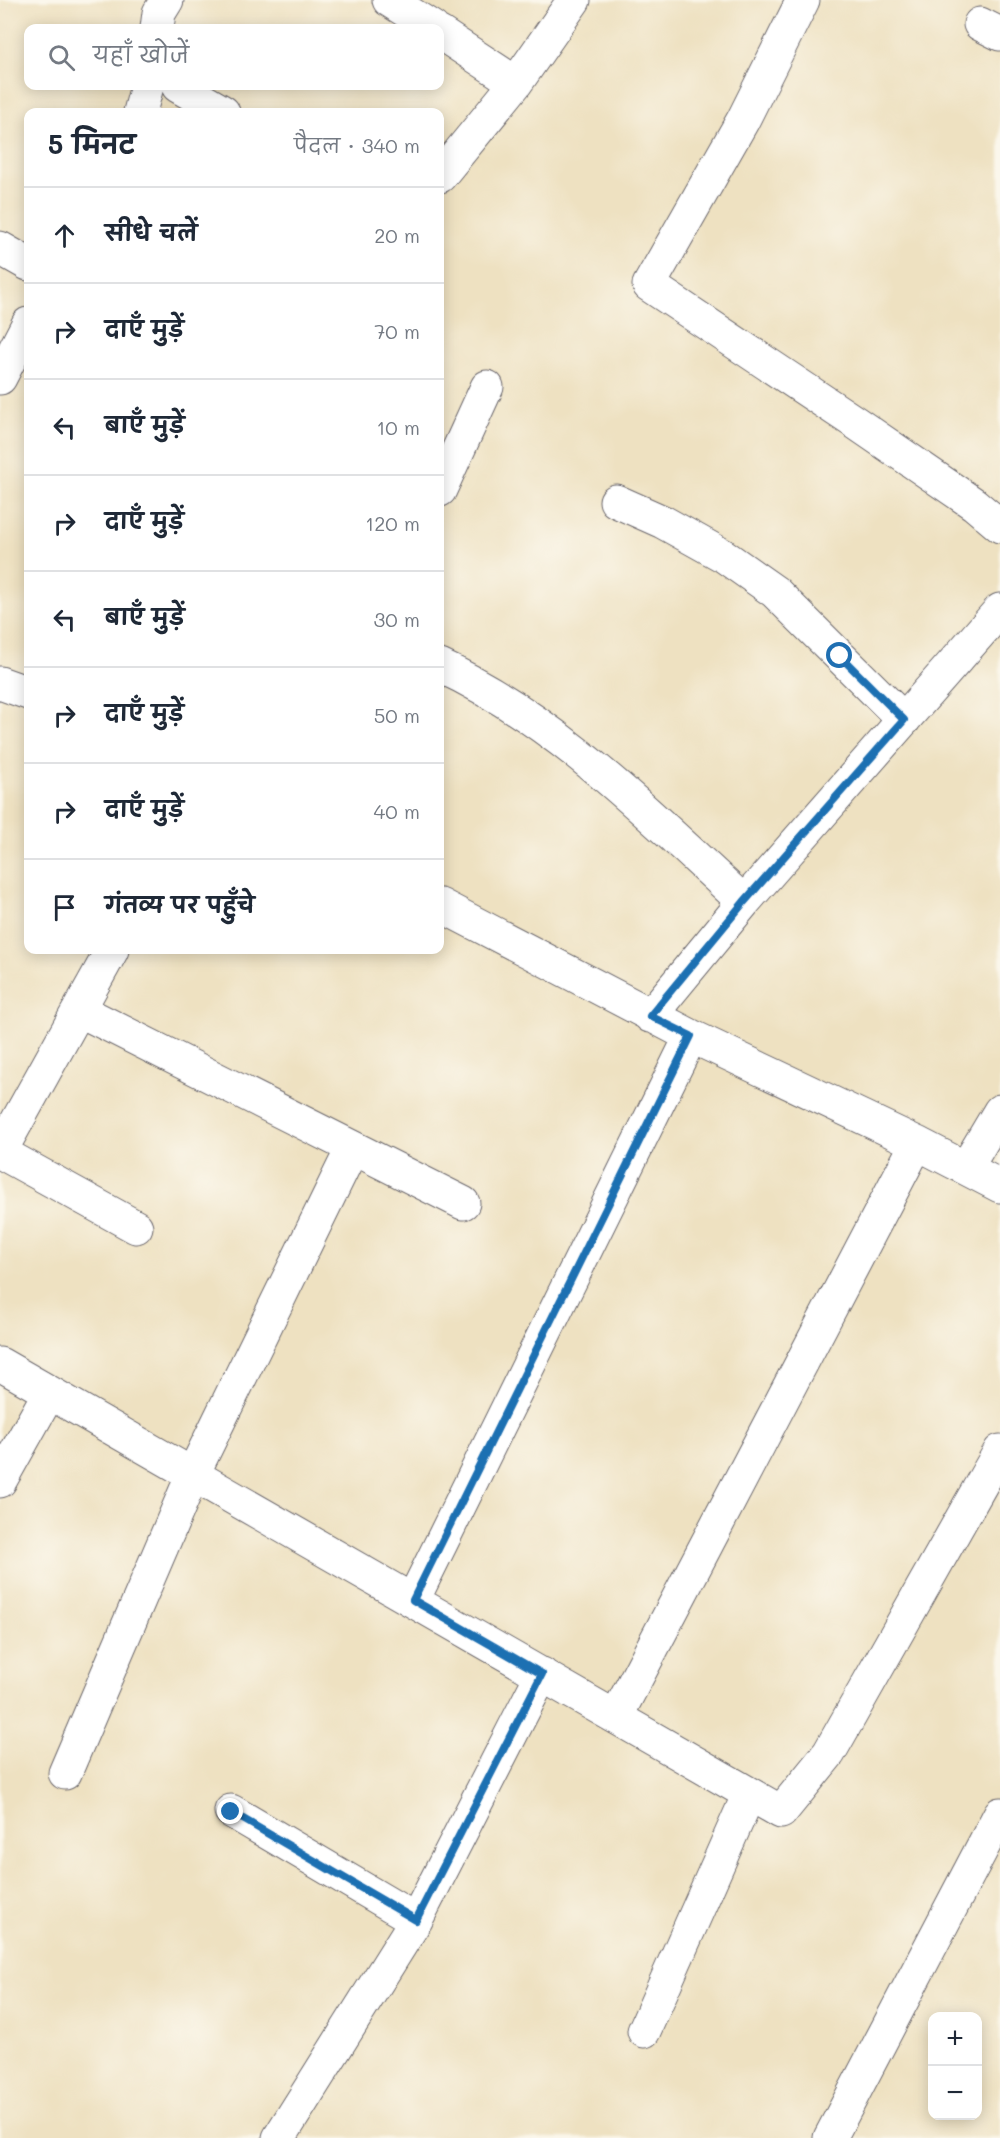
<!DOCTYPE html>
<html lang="hi">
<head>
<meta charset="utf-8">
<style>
  body { margin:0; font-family:Mali,"Playpen Sans Deva",sans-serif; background:#f2f2f3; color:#1f2937 }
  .controls { position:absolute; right:18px; bottom:18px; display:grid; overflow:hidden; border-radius:12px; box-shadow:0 3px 15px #0003 }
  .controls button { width:54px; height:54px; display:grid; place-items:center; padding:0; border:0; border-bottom:2px solid #e0e1e3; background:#fff; color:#1f2937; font:30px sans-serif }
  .stop { position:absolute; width:18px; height:18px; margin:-14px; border:4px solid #1f6fb2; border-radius:50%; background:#fff }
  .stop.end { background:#1f6fb2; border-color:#fff; box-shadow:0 2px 6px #0008 }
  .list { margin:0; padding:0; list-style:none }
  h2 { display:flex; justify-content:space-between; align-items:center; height:78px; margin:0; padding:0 24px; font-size:26px }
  h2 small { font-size:20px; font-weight:400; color:#747a83 }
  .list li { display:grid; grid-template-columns:39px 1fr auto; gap:18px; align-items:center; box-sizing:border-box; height:96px; padding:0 24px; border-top:2px solid #e0e1e3 }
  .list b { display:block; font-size:22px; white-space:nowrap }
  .list em { font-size:20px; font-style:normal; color:#747a83 }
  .icon { flex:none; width:33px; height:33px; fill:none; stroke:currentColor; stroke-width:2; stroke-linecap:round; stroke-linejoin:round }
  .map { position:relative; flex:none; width:1000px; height:2138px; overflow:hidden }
  .search { position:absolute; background:#fff; box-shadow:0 3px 15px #0003; left:24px; top:24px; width:420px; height:66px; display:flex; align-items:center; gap:15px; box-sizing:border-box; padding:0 21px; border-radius:12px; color:#747a83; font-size:22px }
  .panel { position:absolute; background:#fff; box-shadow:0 3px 15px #0003; left:24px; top:108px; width:420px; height:846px; border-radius:12px }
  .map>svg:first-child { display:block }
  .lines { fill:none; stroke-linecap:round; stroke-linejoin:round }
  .minor-casing { stroke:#69656a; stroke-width:35 }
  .minor { stroke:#fff; stroke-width:33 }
  .route { stroke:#1f6fb2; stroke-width:8 }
</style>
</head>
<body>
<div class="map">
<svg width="1000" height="2138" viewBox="0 0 1000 2138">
  <rect width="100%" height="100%" fill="#fbf7ec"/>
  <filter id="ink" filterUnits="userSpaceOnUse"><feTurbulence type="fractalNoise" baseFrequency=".0167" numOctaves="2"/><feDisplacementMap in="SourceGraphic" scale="12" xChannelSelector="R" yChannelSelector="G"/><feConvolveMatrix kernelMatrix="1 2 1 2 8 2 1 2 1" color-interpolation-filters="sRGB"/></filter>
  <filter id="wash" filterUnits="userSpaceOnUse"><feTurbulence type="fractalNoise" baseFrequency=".008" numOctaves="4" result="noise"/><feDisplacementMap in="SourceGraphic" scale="24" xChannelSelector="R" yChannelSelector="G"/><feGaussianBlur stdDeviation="1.35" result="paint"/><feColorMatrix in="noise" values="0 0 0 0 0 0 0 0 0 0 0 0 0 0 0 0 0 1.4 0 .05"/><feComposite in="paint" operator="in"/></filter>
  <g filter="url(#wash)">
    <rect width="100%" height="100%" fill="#eee1c1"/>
  </g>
  <g filter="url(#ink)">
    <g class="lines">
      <defs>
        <path id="minor" d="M389,0L433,28
          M803,0L743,120L649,285L856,423L974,504L1000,526
          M980,24L1000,34
          M157,28L159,13L167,0
          M440,33L516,83
          M178,86L223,112
          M140,112L147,86
          M440,176L516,83L574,0
          M0,248L28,264
          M0,378L28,324
          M440,490L487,387
          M616,501L663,522L724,556L775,592L904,720
          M440,666C554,718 652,818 744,902
          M0,683L28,693
          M440,905L691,1036L917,1143L1000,1186
          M79,1010L463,1203
          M650,1016L744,902L1000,610
          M0,1152L112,950
          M0,1152L136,1227
          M966,1168L1000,1111
          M0,1364L781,1812L829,1753L1000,1451
          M0,1481L49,1393
          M413,1600L691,1036
          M616,1717L917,1143
          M65,1773L193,1474L352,1149
          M231,1811L416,1920
          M644,2031L749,1794
          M279,2138L416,1920L542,1674
          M830,2138L1000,1814"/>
      </defs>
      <use href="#minor" class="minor-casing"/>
      <use href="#minor" class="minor"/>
    </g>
  </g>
  <g class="lines" filter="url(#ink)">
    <path class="route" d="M231,1812L416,1920L542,1674L413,1600L691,1036L650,1016L744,902L904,720L840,656"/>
  </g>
</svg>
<div class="controls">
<button>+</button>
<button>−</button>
</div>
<div class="stop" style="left:840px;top:656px"></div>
<div class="stop end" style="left:231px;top:1812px"></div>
<div class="search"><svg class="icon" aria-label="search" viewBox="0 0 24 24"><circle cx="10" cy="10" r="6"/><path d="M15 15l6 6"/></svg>यहाँ खोजें</div>
<section class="panel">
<h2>5 मिनट<small>पैदल · 340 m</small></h2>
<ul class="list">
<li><svg class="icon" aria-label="ahead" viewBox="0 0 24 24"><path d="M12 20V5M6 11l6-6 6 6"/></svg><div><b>सीधे चलें</b></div><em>20 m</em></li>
<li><svg class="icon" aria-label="right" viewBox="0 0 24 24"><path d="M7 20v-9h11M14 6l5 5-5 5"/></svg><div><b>दाएँ मुड़ें</b></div><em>70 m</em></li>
<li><svg class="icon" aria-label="left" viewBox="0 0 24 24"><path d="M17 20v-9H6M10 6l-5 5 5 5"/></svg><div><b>बाएँ मुड़ें</b></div><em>10 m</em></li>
<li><svg class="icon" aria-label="right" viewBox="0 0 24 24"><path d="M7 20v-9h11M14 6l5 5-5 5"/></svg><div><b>दाएँ मुड़ें</b></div><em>120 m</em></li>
<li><svg class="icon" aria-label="left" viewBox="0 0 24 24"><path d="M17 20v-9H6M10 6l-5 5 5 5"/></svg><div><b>बाएँ मुड़ें</b></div><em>30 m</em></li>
<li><svg class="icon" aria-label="right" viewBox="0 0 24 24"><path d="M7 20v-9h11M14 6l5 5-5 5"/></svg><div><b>दाएँ मुड़ें</b></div><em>50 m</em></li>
<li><svg class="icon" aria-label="right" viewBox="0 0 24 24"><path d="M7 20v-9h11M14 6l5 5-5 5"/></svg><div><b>दाएँ मुड़ें</b></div><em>40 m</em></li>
<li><svg class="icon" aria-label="arrive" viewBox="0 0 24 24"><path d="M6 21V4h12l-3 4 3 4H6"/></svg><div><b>गंतव्य पर पहुँचे</b></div></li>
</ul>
</section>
</div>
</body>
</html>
